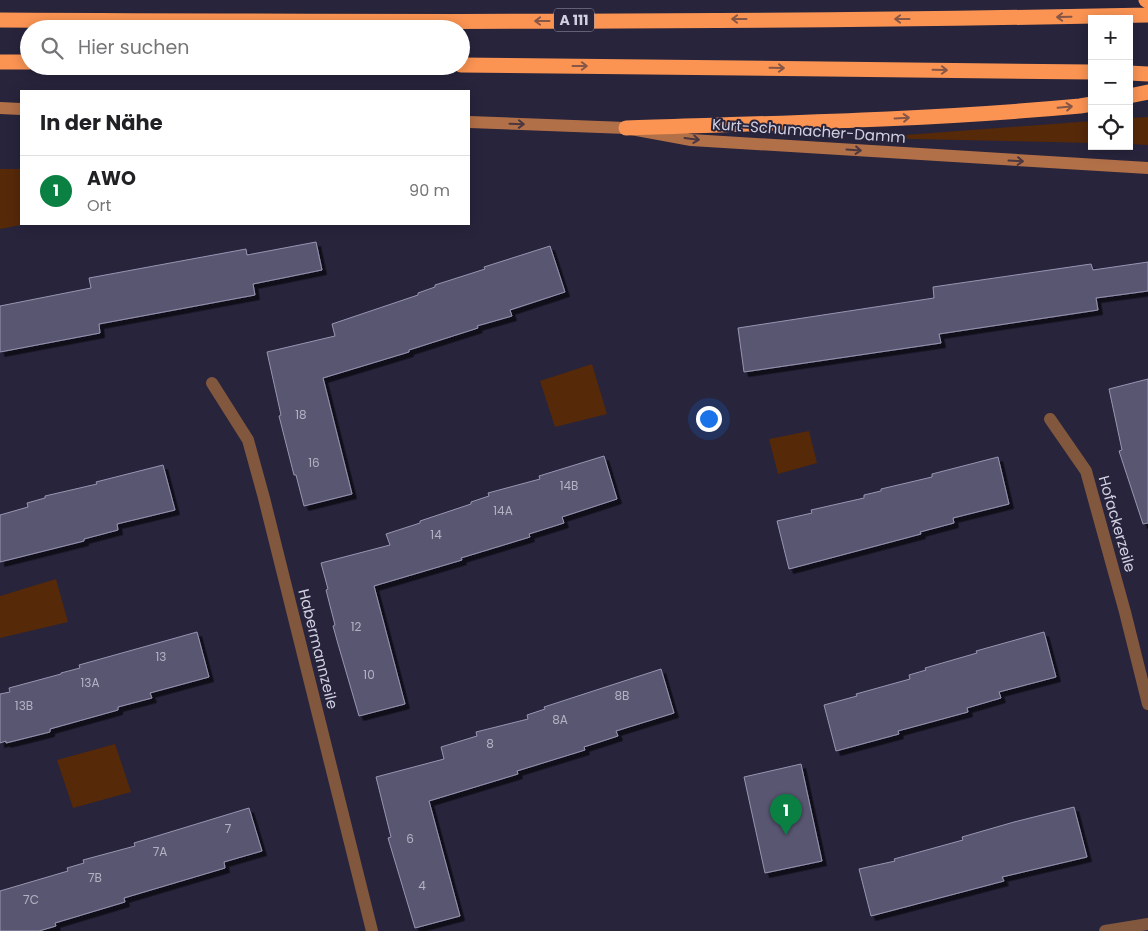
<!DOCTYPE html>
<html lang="de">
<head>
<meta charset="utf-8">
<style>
  body { margin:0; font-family:Poppins,sans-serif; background:#f6f6f6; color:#202124 }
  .controls { position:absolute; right:15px; top:15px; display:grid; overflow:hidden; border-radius:0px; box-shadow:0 2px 12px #0003 }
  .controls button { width:45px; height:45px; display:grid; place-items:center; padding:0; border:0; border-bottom:1px solid #e0e0e0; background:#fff; color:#202124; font:25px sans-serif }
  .you { position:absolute; left:708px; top:418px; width:18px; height:18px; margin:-12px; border:4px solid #fff; border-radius:50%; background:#1a73e8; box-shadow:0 0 0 8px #1a73e833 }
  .badge { display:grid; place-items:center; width:32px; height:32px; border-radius:50%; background:#0b8043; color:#fff; font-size:16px; font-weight:700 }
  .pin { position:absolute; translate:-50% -41px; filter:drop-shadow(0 1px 2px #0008) }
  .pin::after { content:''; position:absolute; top:26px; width:18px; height:15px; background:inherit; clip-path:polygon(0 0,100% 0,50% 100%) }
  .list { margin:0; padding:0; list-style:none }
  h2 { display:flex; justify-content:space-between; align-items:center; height:65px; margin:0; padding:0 20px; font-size:21px }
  h2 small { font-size:16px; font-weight:400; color:#757577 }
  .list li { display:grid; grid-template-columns:32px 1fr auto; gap:15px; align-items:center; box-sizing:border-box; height:70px; padding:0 20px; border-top:1px solid #e0e0e0 }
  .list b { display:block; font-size:19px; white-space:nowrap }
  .list p { margin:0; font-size:16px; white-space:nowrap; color:#757577 }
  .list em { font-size:16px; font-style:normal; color:#757577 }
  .icon { flex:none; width:28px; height:28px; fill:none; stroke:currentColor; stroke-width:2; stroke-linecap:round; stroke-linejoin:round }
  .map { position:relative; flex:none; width:1148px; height:931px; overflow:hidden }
  .search { position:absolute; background:#fff; box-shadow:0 2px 12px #0003; left:20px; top:20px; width:450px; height:55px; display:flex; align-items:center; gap:12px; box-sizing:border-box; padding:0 18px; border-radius:28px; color:#757577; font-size:19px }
  .panel { position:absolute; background:#fff; box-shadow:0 2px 12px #0003; left:20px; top:90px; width:450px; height:135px; border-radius:0px }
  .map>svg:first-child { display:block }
  .green { fill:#562909 }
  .building { fill:#595771; stroke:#9795b2; filter:url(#shadow) }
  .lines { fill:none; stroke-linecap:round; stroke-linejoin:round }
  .minor { stroke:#81573e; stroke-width:12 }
  .secondary { stroke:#b27048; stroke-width:12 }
  .motorway { stroke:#fb9453; stroke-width:15 }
  .oneway { stroke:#865646 }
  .oneway2 { stroke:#4a373f }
  .labels { text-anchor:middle; stroke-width:4; stroke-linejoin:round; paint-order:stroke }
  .number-label { font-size:12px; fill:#b3b2c4 }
  .shield { fill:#27243c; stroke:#9e9caf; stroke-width:1 }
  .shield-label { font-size:14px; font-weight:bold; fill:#d1d0e0 }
  .street-label { font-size:15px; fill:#d1d0e0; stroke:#27243c }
</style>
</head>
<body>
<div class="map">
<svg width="1148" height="931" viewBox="0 0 1148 931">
  <defs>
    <filter id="shadow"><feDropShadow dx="4.5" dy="4.5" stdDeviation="0" flood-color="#0009"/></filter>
  </defs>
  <rect width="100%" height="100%" fill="#27243c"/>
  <path class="green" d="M1148,117V145L1129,144V118Z
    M1092,121V143L865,138Z
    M0,169H21V224H26L0,229Z
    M592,364L607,414L555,427L540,381Z
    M809,431L817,463L778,474L769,439Z
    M56,579L68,622L0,638V596Z
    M115,744L131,792L73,808L57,760Z"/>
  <path class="building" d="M316,242L322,270L253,284L255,295L99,324L100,333L0,352V306L91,288L89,278L246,249L247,255Z
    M550,246L565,292L510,310L512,316L477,326L478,328L409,350V352L323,378L352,494L304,506L296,475H294L279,416L281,415L267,352L335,336L332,324L418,295V293L435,287V285L485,269L484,267Z
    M1148,262V291L1096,298L1098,310L939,334L941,343L744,372L738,328L934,298L933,287L1091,264L1093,270Z
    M1148,379V523L1143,524L1119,451L1122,450L1109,389Z
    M604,456L617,499L562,517L564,523L529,534L530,537L461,558L462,560L374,586L405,704L359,716L338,644L333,626L335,625L326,590L328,589L321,563L390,545L386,534L420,523V521L471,504V502L489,496L488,493L540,479L539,476Z
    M998,457L1009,504L953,518L954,523L920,532L921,534L789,569L777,521L812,513L811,510L864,498V495L881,491V489L932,477V474Z
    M163,465L175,510L117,524L118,530L84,539V541L0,562V515L28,507L27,503L45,498V496L97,484L96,482Z
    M197,632L209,677L150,693L152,698L118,707V710L50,729V732L6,743V741L0,743V694L10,692L9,688L61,674V673L80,668L79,665Z
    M1044,632L1056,677L999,692L1001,698L967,708L968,712L898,731L899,734L836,751L824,705L857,696L856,694L910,679L909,675L926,670L925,668L977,653L976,651Z
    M661,669L674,713L616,731L618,736L584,747L585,750L517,771L518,774L429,801L460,916L415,928L388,838L391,837L376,777L444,759L441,747L477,736L476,732L528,719L527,715L545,709L544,707Z
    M801,764L822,861L765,873L744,777Z
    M1074,807L1087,857L1002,877L1004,881L871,916L859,869L895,861L894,859L963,840L962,837L1014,822Z
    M249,808L262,851L224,862L225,868L124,898L125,902L55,923L56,926L39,931H0V891L68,871L67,868L84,863L83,860L135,846L134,843Z"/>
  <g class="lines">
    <path class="minor" d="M212,383L248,440L264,498L372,931
      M1050,419L1086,471L1125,612L1148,704
      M1105,931L1148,924"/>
    <path class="secondary" d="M0,108L21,109
      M469,122L626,128L691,140L1148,168"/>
    <path class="motorway" d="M1146,0L1148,1
      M0,20C383,22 765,23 1148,15
      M0,62H29
      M461,65L1092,72
      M1129,73L1148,74
      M1129,96L1148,92
      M626,128C778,123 929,120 1080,106L1092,104"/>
  </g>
  <defs><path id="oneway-shaft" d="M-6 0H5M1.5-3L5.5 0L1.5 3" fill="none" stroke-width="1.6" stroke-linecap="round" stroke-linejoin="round" transform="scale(1.25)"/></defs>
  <g class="oneway">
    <use href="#oneway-shaft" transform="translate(1064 17) rotate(179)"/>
    <use href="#oneway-shaft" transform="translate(739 19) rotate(180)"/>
    <use href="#oneway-shaft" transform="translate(902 19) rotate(180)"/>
    <use href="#oneway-shaft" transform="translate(542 21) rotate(180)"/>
    <use href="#oneway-shaft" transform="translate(580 66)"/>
    <use href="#oneway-shaft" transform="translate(777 68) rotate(1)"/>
    <use href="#oneway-shaft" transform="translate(940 70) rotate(1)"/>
    <use href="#oneway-shaft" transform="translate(1065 107) rotate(-5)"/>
    <use href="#oneway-shaft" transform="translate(902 118) rotate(-3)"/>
  </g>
  <g class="oneway2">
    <use href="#oneway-shaft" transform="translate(517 124) rotate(2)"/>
    <use href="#oneway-shaft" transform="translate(692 139) rotate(7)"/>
    <use href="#oneway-shaft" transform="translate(854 150) rotate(4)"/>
    <use href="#oneway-shaft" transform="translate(1016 161) rotate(3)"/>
  </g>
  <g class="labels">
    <g class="number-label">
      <text x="301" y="419">18</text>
      <text x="314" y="467">16</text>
      <text x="569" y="490">14B</text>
      <text x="503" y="515">14A</text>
      <text x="436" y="539">14</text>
      <text x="356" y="631">12</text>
      <text x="161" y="661">13</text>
      <text x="369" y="679">10</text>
      <text x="90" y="687">13A</text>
      <text x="622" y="700">8B</text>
      <text x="24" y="710">13B</text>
      <text x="560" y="724">8A</text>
      <text x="490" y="748">8</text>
      <text x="228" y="833">7</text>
      <text x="410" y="843">6</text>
      <text x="160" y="856">7A</text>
      <text x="95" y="882">7B</text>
      <text x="422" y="890">4</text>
      <text x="31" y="904">7C</text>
    </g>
    <rect class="shield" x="554" y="8.5" width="40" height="23" rx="4"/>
    <g class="shield-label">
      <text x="574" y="25">A 111</text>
    </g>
    <g class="street-label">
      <text transform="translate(809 131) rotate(4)" y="5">Kurt-Schumacher-Damm</text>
      <text transform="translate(1117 524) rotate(74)" y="5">Hofackerzeile</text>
      <text transform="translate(318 649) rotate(76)" y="5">Habermannzeile</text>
    </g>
  </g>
</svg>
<div class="controls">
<button>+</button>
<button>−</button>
<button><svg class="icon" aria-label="locate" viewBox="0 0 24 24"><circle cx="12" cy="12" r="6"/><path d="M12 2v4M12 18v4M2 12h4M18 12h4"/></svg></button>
</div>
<div class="you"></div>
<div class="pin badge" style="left:786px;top:835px">1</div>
<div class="search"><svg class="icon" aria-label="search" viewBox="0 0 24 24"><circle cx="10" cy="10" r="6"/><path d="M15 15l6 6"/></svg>Hier suchen</div>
<section class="panel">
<h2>In der Nähe<small></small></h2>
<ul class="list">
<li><span class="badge">1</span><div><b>AWO</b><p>Ort</p></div><em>90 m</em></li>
</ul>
</section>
</div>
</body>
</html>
